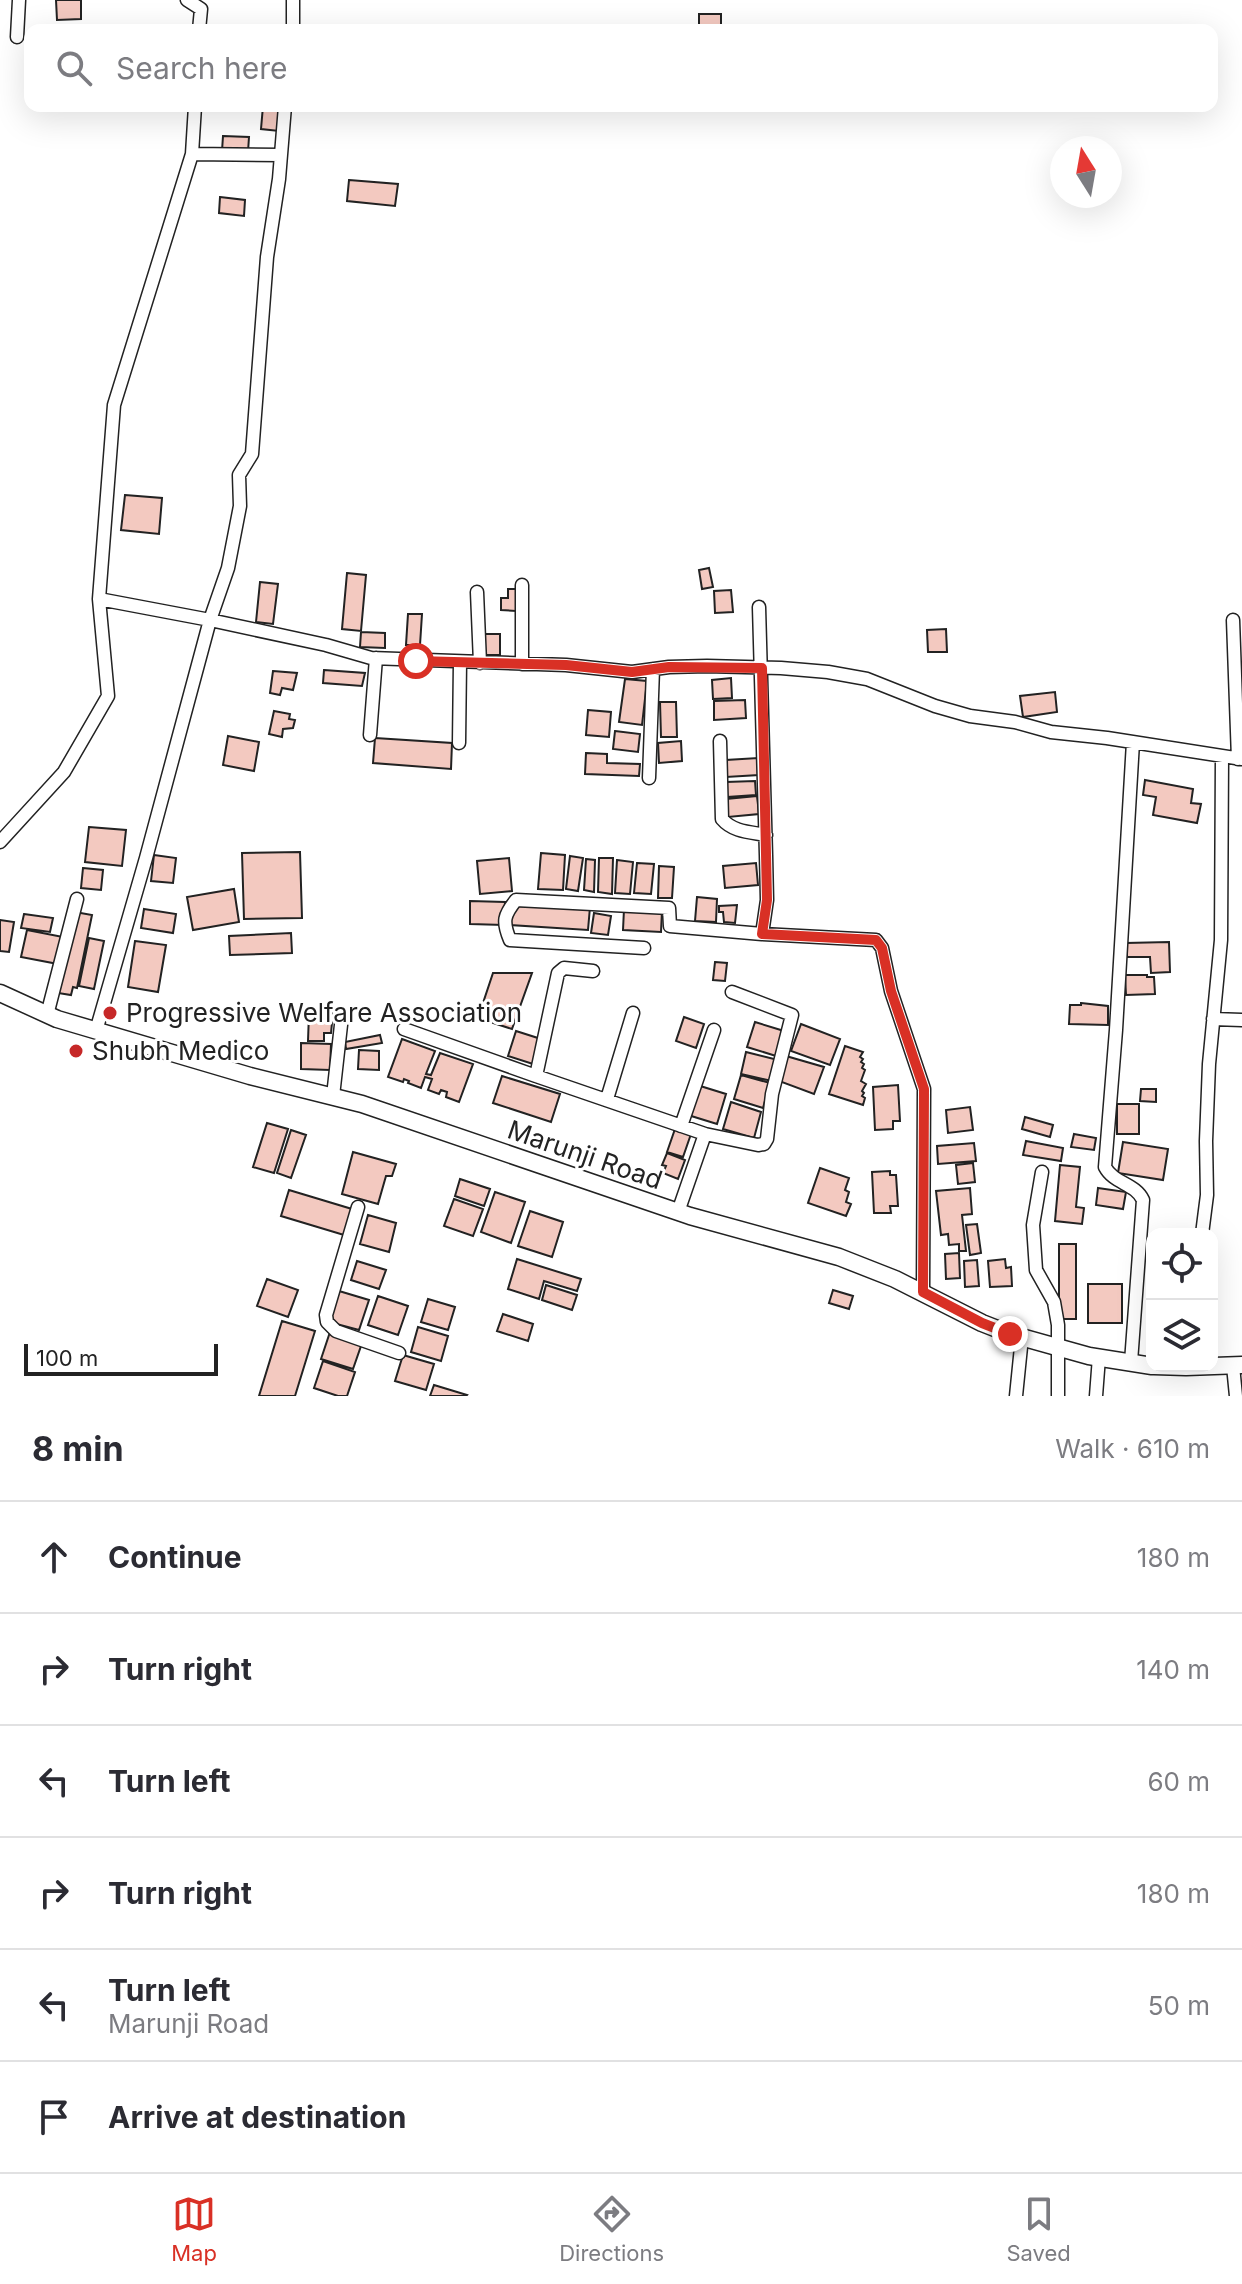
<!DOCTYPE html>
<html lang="en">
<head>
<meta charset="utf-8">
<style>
  body { margin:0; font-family:Inter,sans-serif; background:#f7f7f7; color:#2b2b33 }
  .controls { position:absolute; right:24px; bottom:24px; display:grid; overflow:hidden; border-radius:16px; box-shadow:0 8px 32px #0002 }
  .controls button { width:72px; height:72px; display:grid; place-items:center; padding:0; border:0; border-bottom:2px solid #e1e1e2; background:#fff; color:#2b2b33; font:40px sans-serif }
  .compass { position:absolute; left:1050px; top:136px; width:72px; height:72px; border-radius:50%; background:#fff; box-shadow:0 8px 32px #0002; rotate:349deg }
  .scale { position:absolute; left:24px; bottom:20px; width:194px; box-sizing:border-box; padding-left:8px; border:4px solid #222; border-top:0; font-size:22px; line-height:28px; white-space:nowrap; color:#222; -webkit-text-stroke:6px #fff; paint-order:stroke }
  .stop { position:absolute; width:24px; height:24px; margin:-18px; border:6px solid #d93025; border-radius:50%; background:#fff }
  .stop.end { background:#d93025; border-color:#fff; box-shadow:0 2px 8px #0008 }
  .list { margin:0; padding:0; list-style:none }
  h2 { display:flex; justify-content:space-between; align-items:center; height:104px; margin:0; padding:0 32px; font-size:34px }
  h2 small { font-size:26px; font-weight:400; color:#7c7c81 }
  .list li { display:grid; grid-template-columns:52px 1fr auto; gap:24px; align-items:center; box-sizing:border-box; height:112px; padding:0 32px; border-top:2px solid #e1e1e2 }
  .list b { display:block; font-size:30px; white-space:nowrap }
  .list p { margin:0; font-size:26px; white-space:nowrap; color:#7c7c81 }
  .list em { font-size:26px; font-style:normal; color:#7c7c81 }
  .icon { flex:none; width:44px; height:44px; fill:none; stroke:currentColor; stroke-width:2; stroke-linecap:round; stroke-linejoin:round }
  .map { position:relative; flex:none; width:1242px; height:1396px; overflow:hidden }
  .search { position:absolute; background:#fff; box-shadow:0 8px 32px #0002; left:24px; right:24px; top:24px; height:88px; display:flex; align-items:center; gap:20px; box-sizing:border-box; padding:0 28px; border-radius:16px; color:#7c7c81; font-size:30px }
  .sheet { height:776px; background:#fff }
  nav { display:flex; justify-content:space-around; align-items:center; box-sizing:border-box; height:112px; border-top:2px solid #e1e1e2; background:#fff; font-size:22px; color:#7c7c81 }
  nav a { display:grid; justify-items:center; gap:4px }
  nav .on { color:#d93025 }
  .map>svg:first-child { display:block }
  .building { fill:#f3c9c0; stroke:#222; stroke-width:2 }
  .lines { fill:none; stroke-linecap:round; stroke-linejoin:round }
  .street-casing { stroke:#222; stroke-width:15 }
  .secondary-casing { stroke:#222; stroke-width:19 }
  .street { stroke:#fff; stroke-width:12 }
  .secondary { stroke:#fff; stroke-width:16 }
  .route { stroke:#d93025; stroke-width:10 }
  .poi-dot { fill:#c62828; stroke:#fff; stroke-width:3 }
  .labels { text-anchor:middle; stroke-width:6; stroke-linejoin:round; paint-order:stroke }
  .poi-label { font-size:26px; fill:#222; stroke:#fff; text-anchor:start }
  .street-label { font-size:26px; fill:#222; stroke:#fff }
</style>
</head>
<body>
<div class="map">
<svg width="1242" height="1396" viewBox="0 0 1242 1396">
  <rect width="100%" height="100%" fill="#fff"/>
  <path class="building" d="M56,0H81V19L57,20Z
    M699,14H721V30H699Z
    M263,106H282L279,131L261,129Z
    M223,136L249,137L248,152L222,151Z
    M349,180L398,184L395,206L347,201Z
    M220,197L245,200L244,216L219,213Z
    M125,495L162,498L159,534L121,530Z
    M709,568L713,587L702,589L699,570Z
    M347,573L366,575L361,631L342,629Z
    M260,582L278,584L273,624L256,622Z
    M508,589H517L516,611L501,610V598H508Z
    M731,590L733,612L715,613L714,591Z
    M408,614H422L420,645H406Z
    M946,629L947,652H928L927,630Z
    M361,632L385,633V648L360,647Z
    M484,634H500V655H484Z
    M324,670L365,673L362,686L323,683Z
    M273,671L297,673L293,690L282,688L280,695L270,693Z
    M731,678L732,698L713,699L712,680Z
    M625,679L647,681L642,725L619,722Z
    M1055,692L1057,712L1023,717L1020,696Z
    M745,700L746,718L714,720V701Z
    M660,702H676L677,737H661Z
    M588,710L611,712L609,737L586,735Z
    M274,711L290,714L289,719L295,720L293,728L283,729L282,737L269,734Z
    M615,731L640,734L638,752L613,749Z
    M228,736L259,742L254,771L223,765Z
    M375,738L452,743L451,769L373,763Z
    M681,741L682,761L659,763L658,743Z
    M586,753L607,754V763L640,764L639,776L585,774Z
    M758,758L759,775L726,777V760Z
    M1145,780L1193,789L1191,803L1201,804L1197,823L1153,815L1156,797L1143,795Z
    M755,781L756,795L727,797L726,782Z
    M757,796L759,814L728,817L726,799Z
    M89,827L126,830L122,866L85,862Z
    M300,852L302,918L244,919L242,853Z
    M541,853L565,855L563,890L538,889Z
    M154,855L176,858L173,883L151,881Z
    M570,856L583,858L578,891L566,889Z
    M509,858L512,891L480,894L477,861Z
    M599,858H613L612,894L598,892Z
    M586,859L595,860L594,892L584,890Z
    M617,860L633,862L630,894L615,893Z
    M637,863L654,864L651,894L634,893Z
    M756,863L758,885L725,888L723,866Z
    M659,866L674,867L672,898H658Z
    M83,868L103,870L101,890L81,888Z
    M234,889L239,922L193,930L187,897Z
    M697,897L717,899L716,922L695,921Z
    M470,901L505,902L504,925L470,924Z
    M737,905L735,923L724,922L723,912H719V906Z
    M513,906L590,907L588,930L510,925Z
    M144,909L176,914L173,933L141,928Z
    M624,909L662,911L661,932L623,930Z
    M75,912L92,915L77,988L73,987L71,995L58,993Z
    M594,913L611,916L608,935L591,933Z
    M24,914L53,918L50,932L21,928Z
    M0,920L14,922L9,952L0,951Z
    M27,930L63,937L58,964L21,957Z
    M291,933L292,953L230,955L229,936Z
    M89,938L104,941L94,989L79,986Z
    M135,941L166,945L158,992L128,987Z
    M1169,942L1170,972L1151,973L1150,957H1127L1126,943Z
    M715,962L727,963L725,981L713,980Z
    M493,973H532L512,1029L478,1018Z
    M1125,975H1147V977H1154L1155,994L1126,995Z
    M1081,1003L1108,1006V1025L1069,1024L1070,1005H1081Z
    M309,1013H333L331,1033H324V1041H308Z
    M684,1017L704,1024L696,1048L676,1041Z
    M755,1022L784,1031L776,1056L747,1047Z
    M801,1024L840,1039L830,1065L791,1051Z
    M516,1031L541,1039L533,1064L508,1056Z
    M380,1035L382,1043L346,1049L345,1042Z
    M402,1039L435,1051L426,1074L431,1075L440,1053L473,1064L459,1102L446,1097L447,1092L441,1090L439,1094L428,1090L432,1079L425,1077L421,1088L408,1083L409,1081L404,1079L403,1082L388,1077Z
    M301,1043L331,1044L330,1070L301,1069Z
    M845,1046L863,1052L860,1057L863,1059L861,1062L864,1064L862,1068L865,1070L861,1081L866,1084L862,1091L864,1093L862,1096L865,1098L863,1105L829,1094Z
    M359,1050L379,1051V1070L358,1069Z
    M746,1052L778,1060L772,1081L741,1074Z
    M786,1056L824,1067L814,1094L779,1081Z
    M741,1075L770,1083L763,1108L734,1099Z
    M502,1076L560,1094L551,1122L493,1103Z
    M697,1085L726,1094L717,1124L688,1115Z
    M898,1085L900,1121H893V1129L875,1130L873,1087Z
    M1141,1089H1156V1102L1140,1101Z
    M731,1102L761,1112L754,1138L723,1129Z
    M1117,1104H1139V1134H1117Z
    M970,1107L973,1130L948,1133L946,1110Z
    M1025,1117L1053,1125L1050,1137L1022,1129Z
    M267,1123L288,1129L274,1173L253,1167Z
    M675,1129L691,1134L683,1157L667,1152Z
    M291,1130L306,1135L291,1178L277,1173Z
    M1074,1134L1096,1138L1094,1150L1071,1147Z
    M1026,1141L1063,1148L1061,1161L1023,1155Z
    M1123,1142L1168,1149L1163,1180L1118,1173Z
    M974,1143L976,1161L938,1164L937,1146Z
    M353,1152L396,1164L392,1176H386L378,1204L342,1194Z
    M667,1153L685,1160L678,1179L663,1173L666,1166L662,1165Z
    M973,1163L975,1182L958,1184L956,1165Z
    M1060,1165L1080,1167L1076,1207L1084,1208L1082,1224L1055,1221Z
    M820,1168L849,1178L845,1190L849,1192L846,1202L851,1204L846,1216L808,1203Z
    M890,1171V1175H896L898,1206H890L891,1213H874L872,1172Z
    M460,1179L490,1189L484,1206L455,1196Z
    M970,1188L972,1214L962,1215L966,1251H959V1244L949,1245L948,1234L941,1235L936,1191Z
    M1098,1188L1126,1192L1123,1209L1096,1205Z
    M289,1190L352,1209L344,1235L281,1216Z
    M495,1192L525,1202L511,1243L481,1232Z
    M454,1199L483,1209L473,1236L444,1226Z
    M530,1211L563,1222L552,1257L518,1246Z
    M368,1215L396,1223L389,1252L360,1244Z
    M977,1224L981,1253L970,1255L966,1225Z
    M1059,1244H1076V1319H1059Z
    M959,1253L960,1278L946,1279L945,1254Z
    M517,1259L581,1279L577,1291L544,1281L539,1299L508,1289Z
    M1005,1259L1006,1268L1011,1267L1012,1286L990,1287L988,1261Z
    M977,1260L979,1286L965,1287L964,1261Z
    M357,1261L386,1270L379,1289L351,1280Z
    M267,1279L298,1290L288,1317L257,1306Z
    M1088,1284H1122V1323H1088Z
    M546,1285L577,1295L572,1310L542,1300Z
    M833,1290L853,1296L849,1309L829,1303Z
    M339,1291L369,1300L359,1330L329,1322Z
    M378,1296L408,1306L398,1335L368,1325Z
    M428,1299L455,1307L448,1330L421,1322Z
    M503,1314L533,1324L528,1341L497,1331Z
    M282,1321L315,1331L295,1396H259Z
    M418,1327L448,1336L441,1361L411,1352Z
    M330,1332L362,1343L353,1369L321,1359Z
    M403,1355L434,1364L426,1390L395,1381Z
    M323,1361L355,1372L347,1396H338L314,1388Z
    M434,1385L467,1395L466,1396H430Z"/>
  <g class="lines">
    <defs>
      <path id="street" d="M187,0L201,9L199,30
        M293,0V30
        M17,37L19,0
        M192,154L281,155
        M477,592L480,663
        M99,599L210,620L326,645L371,658L566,665L632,672L669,667L707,666L781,668L828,672L867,679L935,706L970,716L1015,722L1051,732L1107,738L1242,759
        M759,607L766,855L767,900L762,934L876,940L882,948L891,991L924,1089L923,1292
        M1233,620L1238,759
        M522,664V585
        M370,735L376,658
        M720,741L722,819C733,832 750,832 766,835
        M459,743L460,662
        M649,778L653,669
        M0,842L64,772L108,696L99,599L114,405L192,154L195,106
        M644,948L510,940C502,921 504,915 516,900L669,908L670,926L762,934
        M593,971L564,968L558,973L536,1076L705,1134
        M47,1015L77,899
        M1213,1019L1242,1020
        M404,1029L536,1076
        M96,1031L146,858L210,620L228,568L240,506L239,475L252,454L267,257L279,179L285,106
        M333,1096L342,1016
        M607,1099L633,1013
        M681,1126L714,1030
        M1042,1172L1033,1225L1036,1270L1054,1302L1058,1325V1396
        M358,1207L326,1315L327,1322L336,1331L399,1353
        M678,1212L705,1134L758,1145L764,1144L767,1139L772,1094L792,1015L732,992
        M1202,1234L1207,1195L1206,1141L1209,1064L1221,940L1222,756
        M1131,1362L1143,1200C1135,1183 1114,1184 1105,1167L1116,1030L1133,742
        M1233,1366L1236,1396
        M1016,1396L1022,1337
        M1096,1396L1099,1357"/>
      <path id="secondary" d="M0,993L57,1019L250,1076L362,1104L690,1216L839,1257L895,1279L982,1323L1010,1334L1089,1356L1152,1366
        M1154,1366L1186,1367L1242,1365"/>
    </defs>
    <use href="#street" class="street-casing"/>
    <use href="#secondary" class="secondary-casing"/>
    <use href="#street" class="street"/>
    <use href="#secondary" class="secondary"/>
  </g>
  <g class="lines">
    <path class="route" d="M416,661L566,665L632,672L669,667L762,668L767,900L762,934L876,940L882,948L891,991L924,1089L923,1292L982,1323L1010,1334"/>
  </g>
  <g class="poi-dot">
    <circle cx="110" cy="1013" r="8"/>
    <circle cx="76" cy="1051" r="8"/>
  </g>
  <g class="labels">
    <g class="poi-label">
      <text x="126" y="1022">Progressive Welfare Association</text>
      <text x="92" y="1060">Shubh Medico</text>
    </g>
    <g class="street-label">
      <text transform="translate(585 1155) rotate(19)" y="9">Marunji Road</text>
    </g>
  </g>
</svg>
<div class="controls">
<button><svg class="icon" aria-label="locate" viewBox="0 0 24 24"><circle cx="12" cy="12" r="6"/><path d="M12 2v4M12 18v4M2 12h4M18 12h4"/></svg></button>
<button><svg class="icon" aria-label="layers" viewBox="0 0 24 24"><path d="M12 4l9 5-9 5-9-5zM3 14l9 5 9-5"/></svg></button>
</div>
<svg class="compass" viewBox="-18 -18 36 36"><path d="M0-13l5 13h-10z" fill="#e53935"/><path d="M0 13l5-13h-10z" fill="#7c7c81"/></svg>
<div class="scale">100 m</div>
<div class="stop" style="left:416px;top:661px"></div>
<div class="stop end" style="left:1010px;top:1334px"></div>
<div class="search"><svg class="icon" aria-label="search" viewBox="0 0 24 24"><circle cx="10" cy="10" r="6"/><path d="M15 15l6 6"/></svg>Search here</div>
</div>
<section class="sheet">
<h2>8 min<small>Walk · 610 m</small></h2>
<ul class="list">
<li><svg class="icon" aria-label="ahead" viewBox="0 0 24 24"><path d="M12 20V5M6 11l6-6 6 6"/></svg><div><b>Continue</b></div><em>180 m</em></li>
<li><svg class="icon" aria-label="right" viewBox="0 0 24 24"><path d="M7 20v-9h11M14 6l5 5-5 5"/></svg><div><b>Turn right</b></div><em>140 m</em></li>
<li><svg class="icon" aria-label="left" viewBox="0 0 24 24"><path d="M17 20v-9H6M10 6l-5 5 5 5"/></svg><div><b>Turn left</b></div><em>60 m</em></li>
<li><svg class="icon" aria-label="right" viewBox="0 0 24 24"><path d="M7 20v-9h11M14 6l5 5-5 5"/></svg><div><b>Turn right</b></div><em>180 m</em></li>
<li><svg class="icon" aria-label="left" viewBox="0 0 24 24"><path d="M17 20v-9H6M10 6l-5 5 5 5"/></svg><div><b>Turn left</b><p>Marunji Road</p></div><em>50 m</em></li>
<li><svg class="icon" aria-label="arrive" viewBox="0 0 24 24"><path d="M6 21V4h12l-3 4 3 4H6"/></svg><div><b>Arrive at destination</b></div></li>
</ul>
</section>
<nav>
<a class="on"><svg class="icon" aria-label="map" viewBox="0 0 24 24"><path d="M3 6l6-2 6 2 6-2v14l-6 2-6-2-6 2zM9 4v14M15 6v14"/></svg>Map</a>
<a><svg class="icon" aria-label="directions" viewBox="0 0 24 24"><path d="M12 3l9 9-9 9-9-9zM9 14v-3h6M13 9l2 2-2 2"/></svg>Directions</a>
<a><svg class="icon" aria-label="saved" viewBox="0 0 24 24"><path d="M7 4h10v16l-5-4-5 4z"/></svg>Saved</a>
</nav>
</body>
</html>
